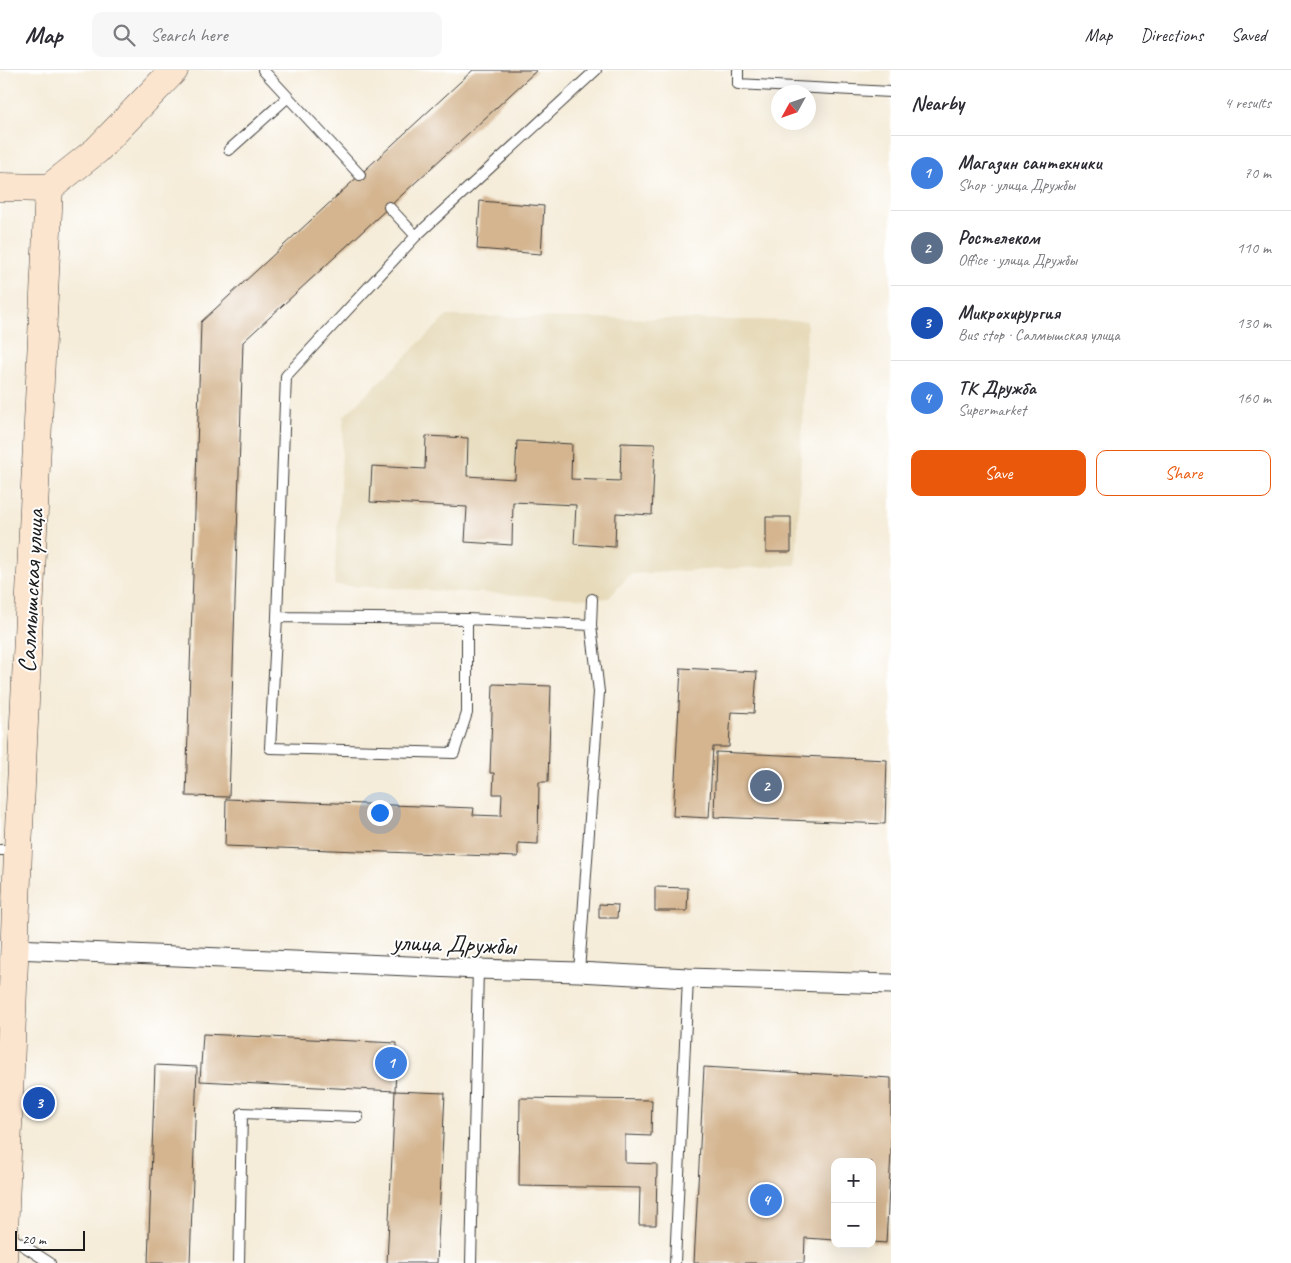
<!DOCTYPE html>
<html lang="en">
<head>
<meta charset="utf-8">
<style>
  body { margin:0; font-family:Caveat,sans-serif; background:#f7f7f7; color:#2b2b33 }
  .controls { position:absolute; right:15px; bottom:15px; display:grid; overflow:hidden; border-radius:10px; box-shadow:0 5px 20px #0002 }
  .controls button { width:45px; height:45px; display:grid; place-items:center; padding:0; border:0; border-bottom:1px solid #e1e1e2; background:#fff; color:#2b2b33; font:25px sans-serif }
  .compass { position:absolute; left:771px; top:15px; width:45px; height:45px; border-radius:50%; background:#fff; box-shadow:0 5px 20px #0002; rotate:230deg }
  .scale { position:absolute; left:15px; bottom:12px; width:70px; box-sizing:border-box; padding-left:5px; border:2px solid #1c1c1c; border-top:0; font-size:14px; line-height:18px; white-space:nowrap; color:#1c1c1c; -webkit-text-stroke:4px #fff; paint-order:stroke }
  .you { position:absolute; left:379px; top:742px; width:18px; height:18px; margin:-12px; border:4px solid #fff; border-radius:50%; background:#1a73e8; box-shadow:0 0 0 8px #1a73e833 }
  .badge { display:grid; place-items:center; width:32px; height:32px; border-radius:50%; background:#ea580c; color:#fff; font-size:16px; font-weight:700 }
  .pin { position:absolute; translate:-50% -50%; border:2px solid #fff; box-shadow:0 1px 5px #0006 }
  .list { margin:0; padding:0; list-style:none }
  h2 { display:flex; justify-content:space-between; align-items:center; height:65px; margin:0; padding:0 20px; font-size:21px }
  h2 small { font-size:16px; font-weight:400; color:#7c7c81 }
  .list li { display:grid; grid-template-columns:32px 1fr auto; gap:15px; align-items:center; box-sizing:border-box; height:75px; padding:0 20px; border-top:1px solid #e1e1e2 }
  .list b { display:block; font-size:19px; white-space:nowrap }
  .list p { margin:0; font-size:16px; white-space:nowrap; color:#7c7c81 }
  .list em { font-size:16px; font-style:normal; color:#7c7c81 }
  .actions { display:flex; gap:10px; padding:15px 20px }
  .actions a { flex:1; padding:11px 0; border:1px solid #ea580c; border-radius:10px; text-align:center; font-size:18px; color:#ea580c }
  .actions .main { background:#ea580c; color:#fff }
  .icon { flex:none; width:28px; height:28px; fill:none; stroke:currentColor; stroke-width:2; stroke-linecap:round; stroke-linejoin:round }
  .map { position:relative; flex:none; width:891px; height:1193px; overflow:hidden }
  header { display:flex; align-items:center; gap:30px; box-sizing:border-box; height:70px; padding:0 25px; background:#fff; border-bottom:1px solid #e1e1e2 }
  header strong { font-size:24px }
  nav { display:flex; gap:28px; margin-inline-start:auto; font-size:18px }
  .search { width:350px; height:45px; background:#f7f7f7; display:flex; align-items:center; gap:12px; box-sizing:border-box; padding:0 18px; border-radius:10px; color:#7c7c81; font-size:19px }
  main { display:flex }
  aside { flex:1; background:#fff }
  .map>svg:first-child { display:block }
  .built { fill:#e6daba }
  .building { fill:#d4b590 }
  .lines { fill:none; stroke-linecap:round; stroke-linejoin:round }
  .lane-casing { stroke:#3d3b38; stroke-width:12 }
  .street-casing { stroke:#3d3b38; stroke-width:21 }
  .secondary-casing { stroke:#3d3b38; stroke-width:29 }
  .lane { stroke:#fff; stroke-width:10 }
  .street { stroke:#fff; stroke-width:19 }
  .secondary { stroke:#fbe5cf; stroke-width:28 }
  .labels { text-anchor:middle; stroke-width:4; stroke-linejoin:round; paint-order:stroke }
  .street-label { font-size:25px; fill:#1c1c1c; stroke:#fff }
</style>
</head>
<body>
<header>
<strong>Map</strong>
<div class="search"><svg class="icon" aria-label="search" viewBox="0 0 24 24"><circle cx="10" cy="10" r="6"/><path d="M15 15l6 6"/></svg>Search here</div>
<nav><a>Map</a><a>Directions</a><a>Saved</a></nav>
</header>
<main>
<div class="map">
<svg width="891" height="1193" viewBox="0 0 891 1193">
  <rect width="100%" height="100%" fill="#fff"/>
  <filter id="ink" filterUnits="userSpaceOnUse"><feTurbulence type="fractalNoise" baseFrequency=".02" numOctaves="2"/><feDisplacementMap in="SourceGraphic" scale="10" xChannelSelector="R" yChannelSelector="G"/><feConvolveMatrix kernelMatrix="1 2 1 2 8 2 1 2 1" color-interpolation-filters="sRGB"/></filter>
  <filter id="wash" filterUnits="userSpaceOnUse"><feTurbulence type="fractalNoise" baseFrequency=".0096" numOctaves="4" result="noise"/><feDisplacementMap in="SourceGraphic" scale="20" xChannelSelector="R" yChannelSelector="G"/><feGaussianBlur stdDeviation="1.12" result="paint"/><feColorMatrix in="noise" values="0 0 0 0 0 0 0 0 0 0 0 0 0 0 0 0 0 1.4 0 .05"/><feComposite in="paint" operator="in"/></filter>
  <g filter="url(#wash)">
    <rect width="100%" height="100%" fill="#f5ecd9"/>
    <path class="built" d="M447,246L807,251L796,495L630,504L609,528L592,529L334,515L344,346Z"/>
    <g id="blocks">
      <path class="building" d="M473,0H537L243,272L229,727L186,726L201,252Z
        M480,131L544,136L541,184L477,179Z
        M426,366L468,368L467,406L515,409L517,371L572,374L571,409L620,411L621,373L655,374L652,445L616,443L615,477L574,474L576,435L513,432L512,475L465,472L467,437L370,432L372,396L425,399Z
        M766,447H791V482H766Z
        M681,598L757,602L754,643L731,642L729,677H713L709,748L673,746Z
        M493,614L551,616L548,712H539L538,774L518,773V787L225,776L226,729L474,738L473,745L501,746L502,724H493L494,703H490Z
        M716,682L887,690L885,754L714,747Z
        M655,817L688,818L687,841H655Z
        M599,834L618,835L617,848H599Z
        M203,964L397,973L395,1021L200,1011Z
        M155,995L197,997L190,1193H148Z
        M704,997L891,1008V1083L886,1173L872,1172V1092H835V1170L805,1168L804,1193H694Z
        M395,1021L445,1023L437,1193H387Z
        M520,1028L652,1030L651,1066L625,1065V1093L657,1094L656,1155H639L640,1118L519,1116Z"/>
    </g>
  </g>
  <g filter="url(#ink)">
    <use href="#blocks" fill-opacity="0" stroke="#3d3b38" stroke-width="1"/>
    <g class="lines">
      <defs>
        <path id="lane" d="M263,0L360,105
          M738,0V14L891,22
          M229,80L288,27
          M389,137L416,166L286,306L277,547L270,678L454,683L467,643V549L591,555L599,622L579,902
          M416,166L596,0
          M277,547L467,549
          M591,555L592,529
          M0,780H17
          M7,1165L50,1193
          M239,1193L242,1043L358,1047
          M471,1193L478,899
          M675,1193L688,908"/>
        <path id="street" d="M15,879L478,899L579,902L688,908L891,914"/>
        <path id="secondary" d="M0,117L49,118L97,80L174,0
          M3,1193L18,780L49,118"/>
      </defs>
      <use href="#lane" class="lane-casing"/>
      <use href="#street" class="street-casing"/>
      <use href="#secondary" class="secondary-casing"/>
      <use href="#lane" class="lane"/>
      <use href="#street" class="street"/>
      <use href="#secondary" class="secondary"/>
    </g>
  </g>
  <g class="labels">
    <g class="street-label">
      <text transform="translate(30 521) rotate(-87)" y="9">Салмышская улица</text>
      <text transform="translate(454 873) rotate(2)" y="9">улица Дружбы</text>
    </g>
  </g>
</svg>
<div class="controls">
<button>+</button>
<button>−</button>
</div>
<svg class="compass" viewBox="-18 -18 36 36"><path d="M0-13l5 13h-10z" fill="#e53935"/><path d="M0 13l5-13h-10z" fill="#7c7c81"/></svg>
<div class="scale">20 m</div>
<div class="you"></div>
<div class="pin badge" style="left:391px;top:993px;background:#3f7fe0">1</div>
<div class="pin badge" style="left:766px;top:716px;background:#5c6f8a">2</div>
<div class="pin badge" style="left:39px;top:1033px;background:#1a4fb4">3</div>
<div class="pin badge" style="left:766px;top:1130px;background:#3f7fe0">4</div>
</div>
<aside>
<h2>Nearby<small>4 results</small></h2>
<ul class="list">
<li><span class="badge" style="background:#3f7fe0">1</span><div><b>Магазин сантехники</b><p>Shop · улица Дружбы</p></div><em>70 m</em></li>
<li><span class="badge" style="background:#5c6f8a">2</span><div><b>Ростелеком</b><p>Office · улица Дружбы</p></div><em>110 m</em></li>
<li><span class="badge" style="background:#1a4fb4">3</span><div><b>Микрохирургия</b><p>Bus stop · Салмышская улица</p></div><em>130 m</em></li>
<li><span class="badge" style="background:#3f7fe0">4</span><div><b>ТК Дружба</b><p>Supermarket</p></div><em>160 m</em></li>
</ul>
<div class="actions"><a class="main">Save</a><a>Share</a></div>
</aside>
</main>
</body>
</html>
